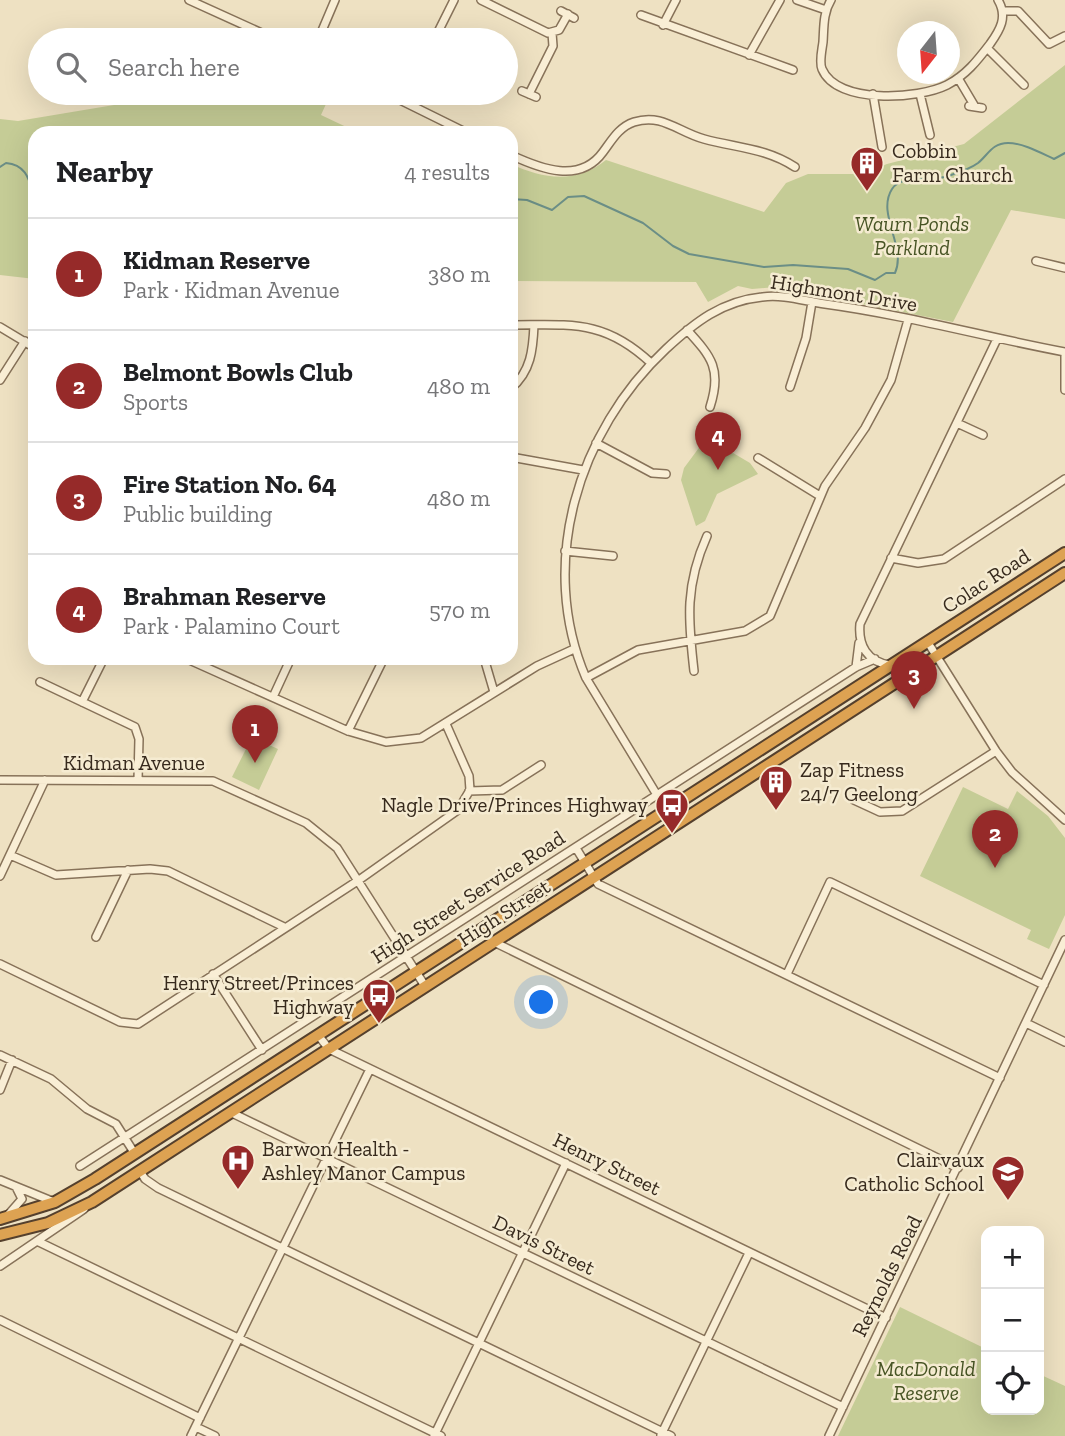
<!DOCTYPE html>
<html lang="en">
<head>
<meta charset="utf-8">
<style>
  body { margin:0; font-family:"Zilla Slab",serif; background:#f6f6f6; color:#202124 }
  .controls { position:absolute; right:21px; bottom:21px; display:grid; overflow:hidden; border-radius:14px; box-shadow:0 7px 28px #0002 }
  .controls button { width:63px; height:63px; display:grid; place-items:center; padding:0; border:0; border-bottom:2px solid #e0e0e0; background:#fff; color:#202124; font:35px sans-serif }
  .compass { position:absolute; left:897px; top:21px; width:63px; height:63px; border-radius:50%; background:#fff; box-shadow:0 7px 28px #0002; rotate:197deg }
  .you { position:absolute; left:542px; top:1003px; width:24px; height:24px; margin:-18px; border:5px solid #fff; border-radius:50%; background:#1a73e8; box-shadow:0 0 0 10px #1a73e833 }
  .badge { display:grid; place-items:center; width:46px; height:46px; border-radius:50%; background:#962a29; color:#fff; font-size:23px; font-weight:700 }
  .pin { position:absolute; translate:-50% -58px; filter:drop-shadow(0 2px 4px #0008) }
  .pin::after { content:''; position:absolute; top:37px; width:24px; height:21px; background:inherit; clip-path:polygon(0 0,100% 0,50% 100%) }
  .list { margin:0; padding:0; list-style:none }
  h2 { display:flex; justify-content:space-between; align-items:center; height:91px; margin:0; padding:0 28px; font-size:30px }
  h2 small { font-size:23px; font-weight:400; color:#757577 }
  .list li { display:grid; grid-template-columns:46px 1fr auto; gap:21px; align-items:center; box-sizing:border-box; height:112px; padding:0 28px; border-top:2px solid #e0e0e0 }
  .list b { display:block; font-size:26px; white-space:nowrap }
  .list p { margin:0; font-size:23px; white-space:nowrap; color:#757577 }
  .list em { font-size:23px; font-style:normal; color:#757577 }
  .icon { flex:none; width:38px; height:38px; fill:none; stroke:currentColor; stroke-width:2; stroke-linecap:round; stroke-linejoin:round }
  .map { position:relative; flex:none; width:1065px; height:1436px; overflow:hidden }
  .search { position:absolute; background:#fff; box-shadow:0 7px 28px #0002; left:28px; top:28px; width:490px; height:77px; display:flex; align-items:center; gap:18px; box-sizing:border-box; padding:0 24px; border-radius:38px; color:#757577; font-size:26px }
  .panel { position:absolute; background:#fff; box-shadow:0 7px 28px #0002; left:28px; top:126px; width:490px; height:539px; border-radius:21px }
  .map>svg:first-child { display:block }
  .green { fill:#c5cc96 }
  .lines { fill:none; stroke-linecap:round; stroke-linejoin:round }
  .stream { stroke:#6b8e86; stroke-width:2 }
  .minor-casing { stroke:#877259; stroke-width:10 }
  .highway-casing { stroke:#55402d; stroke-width:14 }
  .minor { stroke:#f9eed5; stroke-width:7 }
  .highway { stroke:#dda252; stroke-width:10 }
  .labels { text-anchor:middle; stroke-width:5; stroke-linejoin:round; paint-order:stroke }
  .poi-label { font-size:21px; fill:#372a1d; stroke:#f5ebd1; text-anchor:start }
  .park-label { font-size:21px; font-style:italic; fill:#475424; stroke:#f5ebd1 }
  .street-label { font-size:21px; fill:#372a1d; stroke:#f5ebd1 }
</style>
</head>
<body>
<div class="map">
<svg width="1065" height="1436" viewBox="0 0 1065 1436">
  <rect width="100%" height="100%" fill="#eee1c2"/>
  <path class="green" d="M1065,65V219L1011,210L953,322L775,287L752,289L738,286L708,302L696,282L511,281V164C543,179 577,184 606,160L764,212L786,183L808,174H861L887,164L964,144Z
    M186,93L284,97L286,93H331L321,115L359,133H35V279L0,275V119L18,121Z
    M709,414H715L723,447L750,463L758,474L717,494L705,521L696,526L681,480L684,468L704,441Z
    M252,737L278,749L259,790L232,777Z
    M963,787L1008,809L1017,791L1048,816L1065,838V915L1049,949L1027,939L1031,930L920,876Z
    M900,1307L986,1349V1410H1039V1374L1065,1386V1436H838Z"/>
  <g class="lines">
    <path class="stream" d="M0,167L6,163C27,165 29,180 35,198
      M511,199L527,200L552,210L568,197L584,196L643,223L673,246L689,254L764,267L793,265L848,269L875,280L886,273H895C907,247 876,214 892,189C901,174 933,182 948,176C957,173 970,169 978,163C988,155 992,143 1008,143C1023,143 1041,153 1054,159L1065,153"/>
    <defs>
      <path id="minor" d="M189,0L277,40
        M481,0L548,33L559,30L568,14
        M797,0L826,10
        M831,0C823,13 824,27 823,42C822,50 819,62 822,69C837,105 919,99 947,85C966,75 977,61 990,44C1000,30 1008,17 998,0
        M561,11L574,18
        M1003,11H1018L1049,44L1065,36
        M641,15L793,70
        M663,25L676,0
        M318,40L335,0
        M434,40L454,0
        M987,48L1024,85
        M749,55L780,0
        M958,78L974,105
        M522,91L536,97
        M386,93L467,133
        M529,94L553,46L552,33
        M873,94L882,147
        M920,94L930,135
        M969,106L982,108
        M511,155C541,169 580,184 603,152C612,140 619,127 634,122C662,113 678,132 704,139C737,148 766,148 795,167
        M1036,261L1065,268
        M511,325C571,325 604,319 651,363
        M0,327L35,348
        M687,330C712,357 722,370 710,407
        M1065,356V390
        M0,380L25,341
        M790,387L806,338L812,302
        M511,388C531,372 533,349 534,325
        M957,423L983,435
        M596,443L652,473L666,474
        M511,457L583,470
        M758,458L820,496
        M565,551L613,556
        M891,558L918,563L944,559L1065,479
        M927,641L996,751L1012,772L1065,820
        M185,658L348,731L386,742L421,738L537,666L574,649
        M484,658L494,692
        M890,665C867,662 858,645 860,624L997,339
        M856,667L859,643
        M694,671C688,619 685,585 707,536
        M586,678L638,650L745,631L770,616L825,486L865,428L891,380L908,320
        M40,682L135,727L139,739L138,780
        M273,697L291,658
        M82,702L104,658
        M348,731L384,658
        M0,780L213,781L306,823L337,848L425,986
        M469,791L502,790L541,765
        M657,795L586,678C537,564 578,431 666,349C695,322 722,301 762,297C783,294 804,301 825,304C906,315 985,337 1065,352
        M854,800L880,812L902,811L996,751
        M576,848L598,884L1000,1078
        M10,855L56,875L150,869L168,871L284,927
        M0,876L45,780
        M96,937L128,870
        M494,942L958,1168
        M0,964L120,1022L138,1024L359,880L458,810L470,790L469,776L446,724
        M213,974L262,1050
        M787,974L830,882L1044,985
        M1026,1023L1065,1042
        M318,1035L329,1049L886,1318
        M0,1055L51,1079L87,1109L116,1124L135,1154
        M0,1090L12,1060
        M230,1112L843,1407
        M80,1166L856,667L875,659
        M140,1171L145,1179L158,1188L671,1436
        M0,1180L54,1202
        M8,1215L22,1199L17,1189
        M39,1242L441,1436
        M0,1266L84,1209
        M0,1320L200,1418
        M196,1427L215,1436
        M661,1435L749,1253
        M191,1436L370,1069
        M434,1436L566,1163
        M829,1436L1065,940"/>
      <path id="highway" d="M0,1219L55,1202L95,1179L1065,553
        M0,1235L48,1223L92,1202L1065,573"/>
    </defs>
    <use href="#minor" class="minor-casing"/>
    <use href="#highway" class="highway-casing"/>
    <use href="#minor" class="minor"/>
    <use href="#highway" class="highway"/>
  </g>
  <defs>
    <symbol id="building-pin" viewBox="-11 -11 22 30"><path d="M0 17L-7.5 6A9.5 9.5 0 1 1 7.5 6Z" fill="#962a29" stroke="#f5ebd1"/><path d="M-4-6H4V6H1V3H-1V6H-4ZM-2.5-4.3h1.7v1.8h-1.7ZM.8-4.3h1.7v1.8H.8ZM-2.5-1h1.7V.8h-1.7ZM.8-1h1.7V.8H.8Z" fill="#fff"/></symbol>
    <symbol id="bus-pin" viewBox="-11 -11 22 30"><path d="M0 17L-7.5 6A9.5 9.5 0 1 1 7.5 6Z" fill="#962a29" stroke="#f5ebd1"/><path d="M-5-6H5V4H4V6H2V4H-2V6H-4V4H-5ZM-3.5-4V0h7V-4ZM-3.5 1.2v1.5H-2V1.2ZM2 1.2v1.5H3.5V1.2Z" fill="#fff"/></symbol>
    <symbol id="hospital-pin" viewBox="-11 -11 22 30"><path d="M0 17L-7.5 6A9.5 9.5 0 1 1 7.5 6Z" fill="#962a29" stroke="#f5ebd1"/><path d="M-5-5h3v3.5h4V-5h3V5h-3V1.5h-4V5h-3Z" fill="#fff"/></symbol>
    <symbol id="school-pin" viewBox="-11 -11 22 30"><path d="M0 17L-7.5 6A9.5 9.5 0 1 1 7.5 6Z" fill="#962a29" stroke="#f5ebd1"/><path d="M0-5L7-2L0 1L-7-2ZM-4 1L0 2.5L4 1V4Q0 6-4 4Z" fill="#fff"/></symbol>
  </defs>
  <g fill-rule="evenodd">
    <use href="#building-pin" x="848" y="144" width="38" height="52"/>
    <use href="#building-pin" x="757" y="763" width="38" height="52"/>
    <use href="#bus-pin" x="653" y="786" width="38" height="52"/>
    <use href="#bus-pin" x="360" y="976" width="38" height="52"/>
    <use href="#hospital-pin" x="219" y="1142" width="38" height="52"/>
    <use href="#school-pin" x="989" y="1153" width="38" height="52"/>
  </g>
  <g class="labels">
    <g class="poi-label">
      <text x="892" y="158">Cobbin<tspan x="892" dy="24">Farm Church</tspan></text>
      <text x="800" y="777">Zap Fitness<tspan x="800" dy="24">24/7 Geelong</tspan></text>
      <text x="648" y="812" text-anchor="end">Nagle Drive/Princes Highway</text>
      <text x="354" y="990" text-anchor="end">Henry Street/Princes<tspan x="354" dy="24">Highway</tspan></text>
      <text x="262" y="1156">Barwon Health -<tspan x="262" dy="24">Ashley Manor Campus</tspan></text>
      <text x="984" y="1167" text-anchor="end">Clairvaux<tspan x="984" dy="24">Catholic School</tspan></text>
    </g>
    <g class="park-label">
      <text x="912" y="231">Waurn Ponds<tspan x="912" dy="24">Parkland</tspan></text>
      <text x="926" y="1376">MacDonald<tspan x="926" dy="24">Reserve</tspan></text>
    </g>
    <g class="street-label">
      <text transform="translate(844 293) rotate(9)" y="7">Highmont Drive</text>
      <text transform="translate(986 581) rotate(-33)" y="7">Colac Road</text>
      <text x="134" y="770">Kidman Avenue</text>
      <text transform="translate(468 897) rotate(-33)" y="7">High Street Service Road</text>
      <text transform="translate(504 913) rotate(-33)" y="7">High Street</text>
      <text transform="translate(607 1164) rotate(26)" y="7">Henry Street</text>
      <text transform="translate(544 1245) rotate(26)" y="7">Davis Street</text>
      <text transform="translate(887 1276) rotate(-64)" y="7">Reynolds Road</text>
    </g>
  </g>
</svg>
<div class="controls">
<button>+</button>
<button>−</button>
<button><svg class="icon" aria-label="locate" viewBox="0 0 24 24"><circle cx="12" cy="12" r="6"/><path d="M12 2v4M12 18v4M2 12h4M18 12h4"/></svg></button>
</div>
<svg class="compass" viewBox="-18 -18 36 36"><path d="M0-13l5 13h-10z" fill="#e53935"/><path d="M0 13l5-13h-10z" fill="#757577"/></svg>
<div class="you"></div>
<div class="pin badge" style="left:255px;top:763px">1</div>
<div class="pin badge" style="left:995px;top:868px">2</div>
<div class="pin badge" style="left:914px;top:709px">3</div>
<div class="pin badge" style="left:718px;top:470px">4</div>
<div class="search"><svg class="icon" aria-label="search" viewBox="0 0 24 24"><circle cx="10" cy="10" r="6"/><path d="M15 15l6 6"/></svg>Search here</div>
<section class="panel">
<h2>Nearby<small>4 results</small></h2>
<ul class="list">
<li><span class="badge">1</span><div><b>Kidman Reserve</b><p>Park · Kidman Avenue</p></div><em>380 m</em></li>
<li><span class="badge">2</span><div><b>Belmont Bowls Club</b><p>Sports</p></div><em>480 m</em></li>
<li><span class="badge">3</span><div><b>Fire Station No. 64</b><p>Public building</p></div><em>480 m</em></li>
<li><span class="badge">4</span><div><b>Brahman Reserve</b><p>Park · Palamino Court</p></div><em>570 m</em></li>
</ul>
</section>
</div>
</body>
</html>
